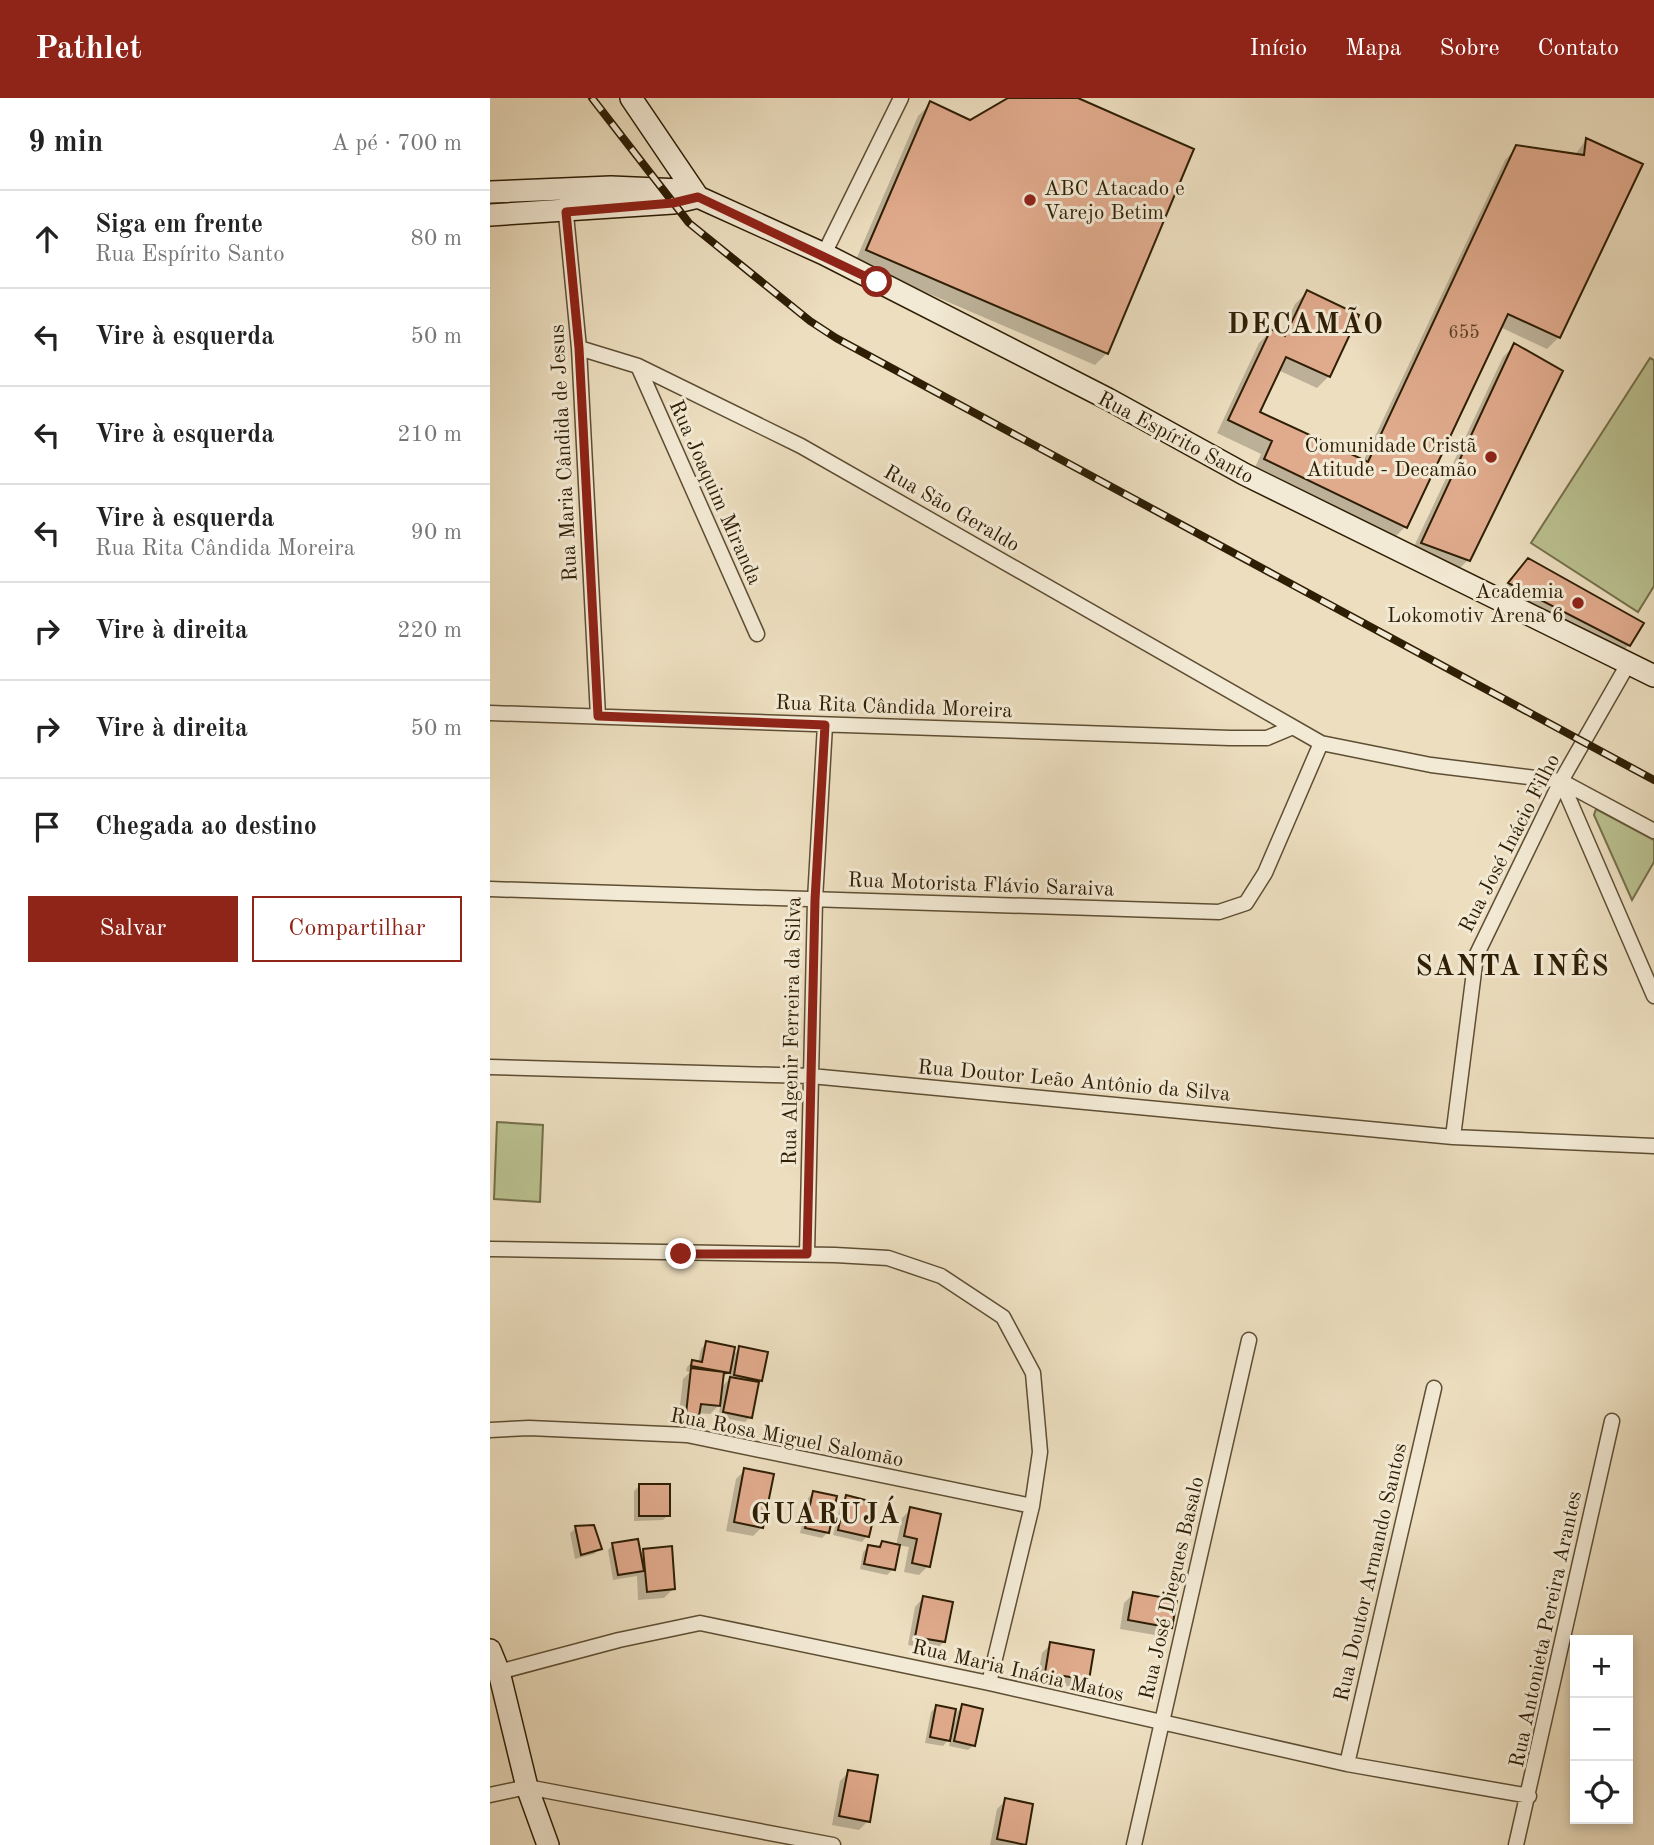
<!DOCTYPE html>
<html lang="pt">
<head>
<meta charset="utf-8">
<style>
  body { margin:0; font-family:"Old Standard TT",serif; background:#f2f2f2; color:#222 }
  .controls { position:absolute; right:21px; bottom:21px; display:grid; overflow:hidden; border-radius:0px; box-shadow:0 4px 10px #0003 }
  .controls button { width:63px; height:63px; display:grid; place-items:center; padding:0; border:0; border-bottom:2px solid #e0e0e0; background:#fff; color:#222; font:35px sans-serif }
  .stop { position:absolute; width:21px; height:21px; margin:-16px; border:5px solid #8f2418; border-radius:50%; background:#fff }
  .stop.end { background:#8f2418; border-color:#fff; box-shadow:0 2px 7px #0008 }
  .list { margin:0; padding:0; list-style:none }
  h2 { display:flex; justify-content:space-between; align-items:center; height:91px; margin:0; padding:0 28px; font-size:30px }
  h2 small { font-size:23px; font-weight:400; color:#767676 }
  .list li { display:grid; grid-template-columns:46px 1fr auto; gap:21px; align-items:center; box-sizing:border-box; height:98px; padding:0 28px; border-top:2px solid #e0e0e0 }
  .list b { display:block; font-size:26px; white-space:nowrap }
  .list p { margin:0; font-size:23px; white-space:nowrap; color:#767676 }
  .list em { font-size:23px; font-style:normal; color:#767676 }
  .actions { display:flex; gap:14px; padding:21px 28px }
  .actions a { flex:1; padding:16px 0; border:2px solid #8f2418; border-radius:0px; text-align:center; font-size:24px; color:#8f2418 }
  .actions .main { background:#8f2418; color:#fff }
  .icon { flex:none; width:38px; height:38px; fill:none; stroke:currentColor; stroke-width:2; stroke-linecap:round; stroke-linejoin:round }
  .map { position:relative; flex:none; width:1164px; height:1747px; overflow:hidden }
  header { display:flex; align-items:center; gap:42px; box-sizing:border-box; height:98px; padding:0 35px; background:#8f2418; color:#fff }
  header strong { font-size:33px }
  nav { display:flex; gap:38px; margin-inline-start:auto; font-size:24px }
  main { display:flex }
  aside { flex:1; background:#fff }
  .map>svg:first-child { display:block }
  .green { fill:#bac190; stroke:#74704a; stroke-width:2 }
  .shadow { fill:#0003; fill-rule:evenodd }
  .building { fill:#e0aa8c; stroke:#2e1e04; stroke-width:2 }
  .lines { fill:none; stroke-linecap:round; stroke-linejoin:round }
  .street-casing { stroke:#5e4e33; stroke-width:17 }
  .secondary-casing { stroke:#2e1e04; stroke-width:24 }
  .street { stroke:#f3ead5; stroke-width:14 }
  .secondary { stroke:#f3ead5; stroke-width:21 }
  .rail-casing { stroke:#2e1e04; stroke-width:8 }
  .rail { stroke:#f3ead5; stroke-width:5; stroke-dasharray:16; stroke-linecap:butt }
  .route { stroke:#8f2418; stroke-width:9 }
  .poi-dot { fill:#8f2418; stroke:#f3ead5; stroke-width:2.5 }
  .labels { text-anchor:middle; stroke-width:6; stroke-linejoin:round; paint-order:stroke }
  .number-label { font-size:18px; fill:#5a4126 }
  .poi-label { font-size:21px; fill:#2e1e04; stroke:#f3ead5; text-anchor:end }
  .street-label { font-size:21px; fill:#2e1e04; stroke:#f3ead5 }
  .district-label { font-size:28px; font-weight:bold; letter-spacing:2px; fill:#2e1e04; stroke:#f3ead5 }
</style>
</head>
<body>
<header>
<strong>Pathlet</strong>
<nav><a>Início</a><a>Mapa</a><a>Sobre</a><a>Contato</a></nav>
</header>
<main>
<aside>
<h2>9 min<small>A pé · 700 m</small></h2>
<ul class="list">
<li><svg class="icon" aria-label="ahead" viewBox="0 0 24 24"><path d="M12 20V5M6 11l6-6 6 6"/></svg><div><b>Siga em frente</b><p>Rua Espírito Santo</p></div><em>80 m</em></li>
<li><svg class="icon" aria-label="left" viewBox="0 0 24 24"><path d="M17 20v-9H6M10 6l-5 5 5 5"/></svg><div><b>Vire à esquerda</b></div><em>50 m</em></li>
<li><svg class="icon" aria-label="left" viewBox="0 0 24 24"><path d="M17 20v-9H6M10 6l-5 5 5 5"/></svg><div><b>Vire à esquerda</b></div><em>210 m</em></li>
<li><svg class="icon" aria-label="left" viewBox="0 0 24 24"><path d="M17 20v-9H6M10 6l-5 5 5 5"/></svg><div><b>Vire à esquerda</b><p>Rua Rita Cândida Moreira</p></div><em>90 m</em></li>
<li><svg class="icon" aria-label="right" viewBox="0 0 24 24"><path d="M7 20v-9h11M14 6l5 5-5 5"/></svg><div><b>Vire à direita</b></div><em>220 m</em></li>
<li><svg class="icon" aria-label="right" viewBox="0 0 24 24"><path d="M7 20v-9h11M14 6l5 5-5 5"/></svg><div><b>Vire à direita</b></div><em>50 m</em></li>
<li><svg class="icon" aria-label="arrive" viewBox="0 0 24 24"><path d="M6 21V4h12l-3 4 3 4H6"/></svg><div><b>Chegada ao destino</b></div></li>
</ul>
<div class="actions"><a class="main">Salvar</a><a>Compartilhar</a></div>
</aside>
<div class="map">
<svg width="1164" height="1747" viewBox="0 0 1164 1747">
  <rect width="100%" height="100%" fill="#ecdebf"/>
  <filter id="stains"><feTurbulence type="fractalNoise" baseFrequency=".00286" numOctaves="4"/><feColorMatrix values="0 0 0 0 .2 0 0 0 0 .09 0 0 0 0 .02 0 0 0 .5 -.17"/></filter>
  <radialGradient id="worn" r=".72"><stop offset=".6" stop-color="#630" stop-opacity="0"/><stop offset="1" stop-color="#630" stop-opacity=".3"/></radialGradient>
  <path class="green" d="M1160,260L1164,262V488L1148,514L1041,445Z
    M1106,711L1164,742V764L1142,802L1104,717Z
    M7,1024L53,1027L50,1104L4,1101Z"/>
  <path class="shadow" d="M522,0H586L617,255L605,267L365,164L428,18L440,6L480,24Z
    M1096,42L1069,239L1057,251L1010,229L915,429L903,441L763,374L771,356L727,335L769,245L781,233L791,237L805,206L817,194L839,278L827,290L788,272L768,314L873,364L1015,62L1027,49L1084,58Z
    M1025,247L978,462L966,474L920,457L1013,259Z
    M1038,462L1139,547L1127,559L1008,498Z
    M216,1245L241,1259L250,1250L270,1282L266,1286L260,1319L255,1324L228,1319L231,1305L220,1316L208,1315L199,1326L188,1325L193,1281L200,1274L196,1273L197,1269L202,1264L208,1265L211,1251ZM241,1271L239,1281L231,1290L232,1281Z
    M255,1372L272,1429L263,1438L236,1433L246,1381Z
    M150,1387L178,1417L173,1422L144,1423V1393Z
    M324,1394L337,1435L332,1440L310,1435L318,1400Z
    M356,1399L377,1438L372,1444L343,1437L351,1405Z
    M421,1411L438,1468L429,1477L414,1474L419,1449L408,1447L403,1471L397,1477L370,1471L373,1454L379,1448L387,1450L392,1445L406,1448L412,1420Z
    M86,1430L110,1450L104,1456L85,1461L80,1435Z
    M123,1447L149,1457L154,1452L183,1491L174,1500L148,1502L147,1478L123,1482L118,1452Z
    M643,1496L680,1529L671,1538L630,1531L634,1505Z
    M433,1500L454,1544L445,1552L418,1547L425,1509Z
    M561,1546L597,1581L588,1590L547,1583L552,1555Z
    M473,1608L484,1647L478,1652L459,1648L461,1639L453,1648L435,1645L441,1614L446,1609L465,1624L467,1614Z
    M359,1674L378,1723L369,1732L342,1727L350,1683Z
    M516,1702L534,1746L533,1747H500L507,1711Z"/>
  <path class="building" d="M518,0H588L704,51L618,256L376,152L440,3L480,22Z
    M1096,40L1153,66L1070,240L1018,216L917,430L774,361L782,343L738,322L781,231L795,238L817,192L869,217L840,279L796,259L770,314L878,364L1026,47L1094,57Z
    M1024,245L1073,273L980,463L931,445Z
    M1038,460L1154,525L1140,548L1018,485Z
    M216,1243L245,1249L240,1275L201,1268L202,1262L212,1264Z
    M249,1248L278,1254L272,1283L244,1277Z
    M201,1270L234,1274L230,1308L211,1306L209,1318L196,1316Z
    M240,1279L269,1284L262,1320L233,1314Z
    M254,1370L284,1376L273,1430L244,1424Z
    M149,1386H180V1418H149Z
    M323,1393L347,1398L339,1435L315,1430Z
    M356,1397L387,1405L379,1439L348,1432Z
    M420,1409L451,1416L440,1469L422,1465L427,1441L414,1438Z
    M104,1427L112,1451L91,1457L85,1428Z
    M148,1441L154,1473L128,1477L122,1445Z
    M392,1443L410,1447L405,1472L374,1466L378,1447L390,1449Z
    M182,1448L185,1491L157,1494L153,1451Z
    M643,1494L687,1502L682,1530L638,1522Z
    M433,1498L463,1504L455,1544L425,1539Z
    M560,1544L604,1552L599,1582L555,1575Z
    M472,1606L493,1611L485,1648L464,1643Z
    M446,1607L466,1611L460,1643L440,1639Z
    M358,1672L388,1677L380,1724L349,1718Z
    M515,1700L543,1706L536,1747L507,1741Z"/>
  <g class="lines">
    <defs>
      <path id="street" d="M75,106L89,250L108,618
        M334,156L411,0
        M89,250L148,268L311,348L831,645L941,667L1071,683L1164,733
        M148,268L267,536
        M0,615L740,640H777L803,629
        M1071,683L1164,898
        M0,791L729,814L756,805L775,775L831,645
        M0,969L321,978L963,1039L1164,1048
        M963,1039L986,858L1071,683L1138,566
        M0,1151L345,1157L398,1160L451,1178L513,1219L543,1275L550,1354L542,1408L499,1585
        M317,1156L325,802L335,627
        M0,1332L39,1330L197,1337L542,1408
        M9,1574L129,1542L210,1525L499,1585L857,1666L1039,1698
        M857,1666L944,1290
        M0,1697L37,1689L343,1747
        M644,1747L759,1242
        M1026,1747L1122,1323"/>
      <path id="secondary" d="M141,0L208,99L334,156L618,301L754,376L1164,578
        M0,94L121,89L191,92
        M0,117L183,105L208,99
        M0,1552L9,1574L37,1689L58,1747"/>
    </defs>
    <use href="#street" class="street-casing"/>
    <use href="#secondary" class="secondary-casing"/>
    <use href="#street" class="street"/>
    <use href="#secondary" class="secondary"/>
    <defs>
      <path id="rail" d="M102,0L199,125L320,223L346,240L1164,682"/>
    </defs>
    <use href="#rail" class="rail-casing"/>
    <use href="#rail" class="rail"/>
  </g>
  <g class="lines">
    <path class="route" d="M191,1156H317L325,802L335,627L108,618L89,250L76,114L183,105L208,99L387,184"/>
  </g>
  <g class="poi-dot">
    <circle cx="540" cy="102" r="7"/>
    <circle cx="1001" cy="359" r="7"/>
    <circle cx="1088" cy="505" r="7"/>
  </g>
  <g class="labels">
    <g class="number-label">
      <text x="974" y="240">655</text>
    </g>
    <g class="poi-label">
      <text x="554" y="97" text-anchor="start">ABC Atacado e<tspan x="554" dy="24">Varejo Betim</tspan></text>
      <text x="987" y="354">Comunidade Cristã<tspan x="987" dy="24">Atitude - Decamão</tspan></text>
      <text x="1074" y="500">Academia<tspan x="1074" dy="24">Lokomotiv Arena 6</tspan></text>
    </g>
    <g class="street-label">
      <text transform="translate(686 339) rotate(28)" y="7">Rua Espírito Santo</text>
      <text transform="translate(73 355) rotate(-93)" y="7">Rua Maria Cândida de Jesus</text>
      <text transform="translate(226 394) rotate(66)" y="7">Rua Joaquim Miranda</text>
      <text transform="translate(462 410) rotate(30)" y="7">Rua São Geraldo</text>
      <text transform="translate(404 608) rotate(2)" y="7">Rua Rita Cândida Moreira</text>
      <text transform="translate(1019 745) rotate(-63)" y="7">Rua José Inácio Filho</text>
      <text transform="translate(491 786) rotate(2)" y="7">Rua Motorista Flávio Saraiva</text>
      <text transform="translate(301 933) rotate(-89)" y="7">Rua Algenir Ferreira da Silva</text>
      <text transform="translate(584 982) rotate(5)" y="7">Rua Doutor Leão Antônio da Silva</text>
      <text transform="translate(297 1339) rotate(11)" y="7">Rua Rosa Miguel Salomão</text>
      <text transform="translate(880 1474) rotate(-77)" y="7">Rua Doutor Armando Santos</text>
      <text transform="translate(681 1490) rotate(-77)" y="7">Rua José Diegues Basalo</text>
      <text transform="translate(1055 1531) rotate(-78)" y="7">Rua Antonieta Pereira Arantes</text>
      <text transform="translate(528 1572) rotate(13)" y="7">Rua Maria Inácia Matos</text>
    </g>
    <g class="district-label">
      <text x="816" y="235">DECAMÃO</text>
      <text x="1023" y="877">SANTA INÊS</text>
      <text x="336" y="1425">GUARUJÁ</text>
    </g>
  </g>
  <rect width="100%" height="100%" filter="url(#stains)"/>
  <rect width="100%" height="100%" fill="url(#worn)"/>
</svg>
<div class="controls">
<button>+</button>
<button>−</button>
<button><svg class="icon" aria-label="locate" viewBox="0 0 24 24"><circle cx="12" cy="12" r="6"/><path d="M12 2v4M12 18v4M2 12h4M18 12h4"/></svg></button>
</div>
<div class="stop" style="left:387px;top:184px"></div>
<div class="stop end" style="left:191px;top:1156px"></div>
</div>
</main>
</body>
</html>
